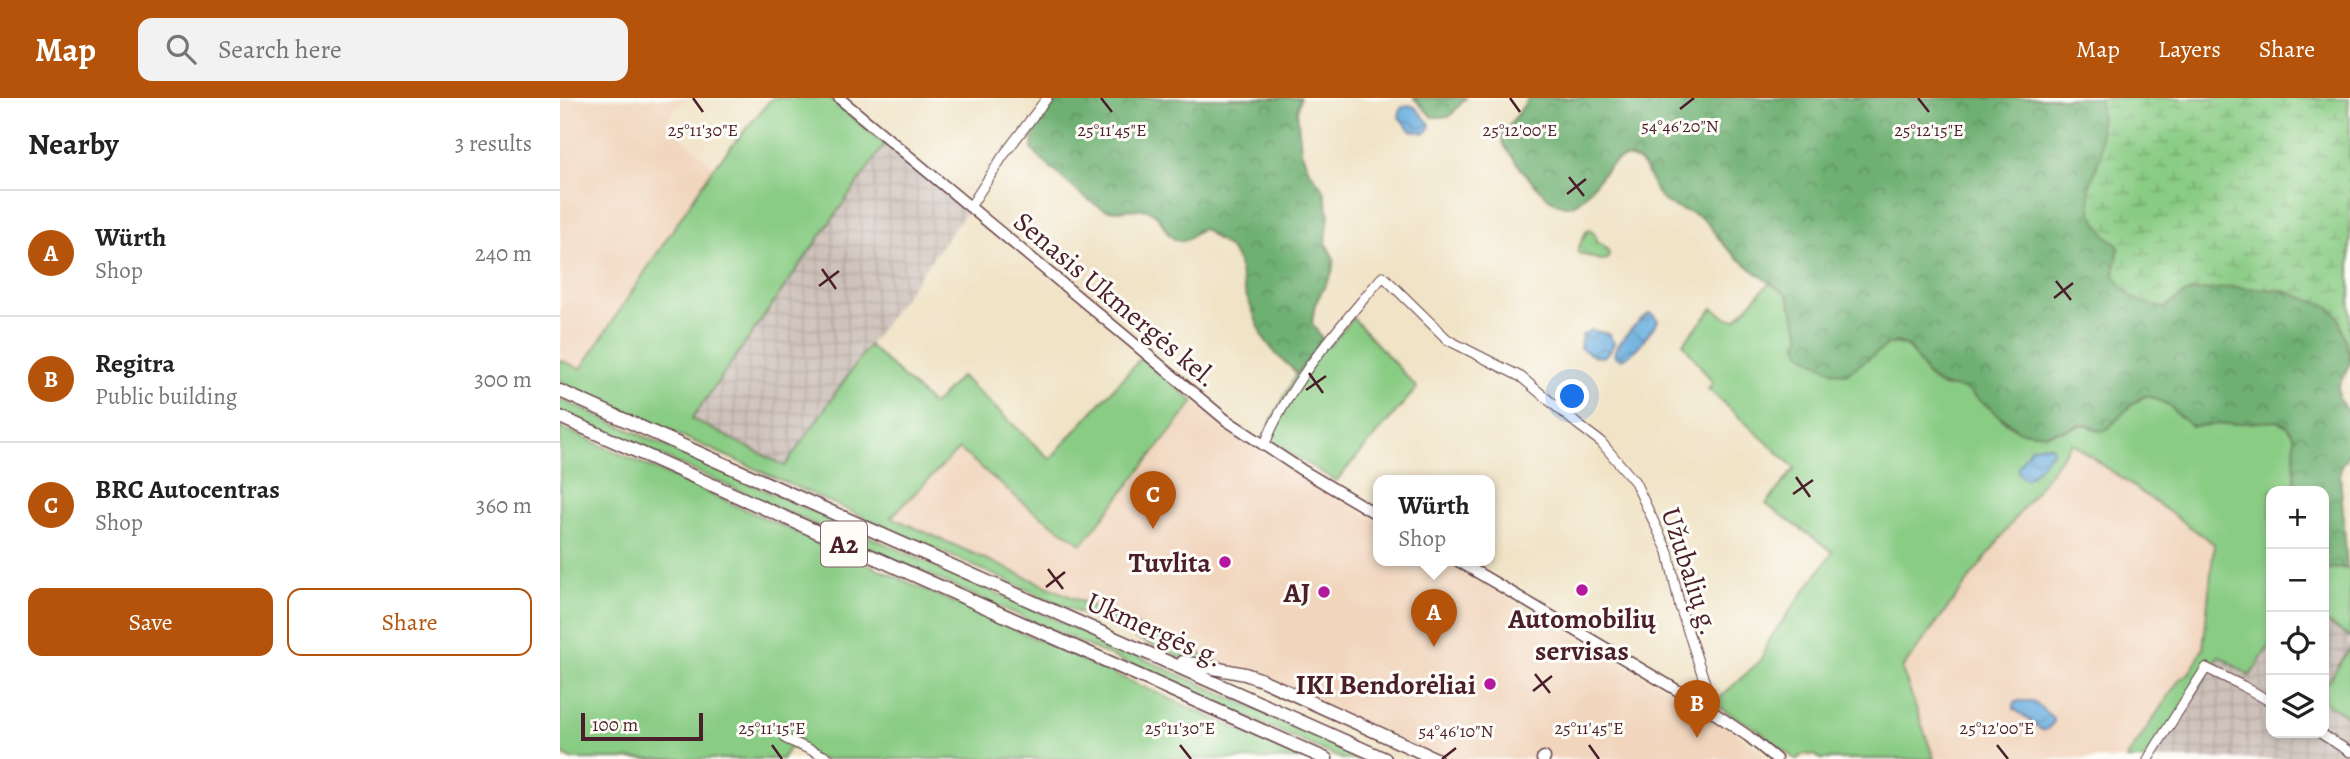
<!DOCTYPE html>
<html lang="en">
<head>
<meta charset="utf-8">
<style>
  body { margin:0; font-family:Alegreya,serif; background:#f2f2f2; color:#222 }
  .controls { position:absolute; right:21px; bottom:21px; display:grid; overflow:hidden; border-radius:14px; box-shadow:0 4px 10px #0003 }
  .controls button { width:63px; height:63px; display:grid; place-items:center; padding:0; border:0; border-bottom:2px solid #e0e0e0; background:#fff; color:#222; font:35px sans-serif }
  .scale { position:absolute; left:21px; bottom:18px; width:122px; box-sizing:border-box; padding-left:7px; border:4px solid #4a1f2b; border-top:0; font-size:19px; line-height:24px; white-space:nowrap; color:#4a1f2b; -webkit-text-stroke:5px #fdfcf7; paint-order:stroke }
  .you { position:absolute; left:1013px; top:299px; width:24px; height:24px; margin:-18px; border:5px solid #fff; border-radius:50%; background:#1a73e8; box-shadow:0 0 0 10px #1a73e833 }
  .badge { display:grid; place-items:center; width:46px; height:46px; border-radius:50%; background:#b45309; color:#fff; font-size:23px; font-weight:700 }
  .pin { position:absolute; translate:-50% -58px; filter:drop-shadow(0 2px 4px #0008) }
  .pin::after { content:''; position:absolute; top:37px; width:24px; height:21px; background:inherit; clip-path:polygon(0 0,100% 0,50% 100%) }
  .popup { position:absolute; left:813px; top:377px; width:122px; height:91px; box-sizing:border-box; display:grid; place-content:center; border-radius:14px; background:#fff; filter:drop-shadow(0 2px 5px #0005); font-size:23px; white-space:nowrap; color:#767676 }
  .popup b { font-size:26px; color:#222 }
  .popup::after { content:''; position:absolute; left:50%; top:100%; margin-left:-14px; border:14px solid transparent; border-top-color:#fff }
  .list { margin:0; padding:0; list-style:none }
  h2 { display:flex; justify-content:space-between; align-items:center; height:91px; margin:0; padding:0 28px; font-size:30px }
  h2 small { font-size:23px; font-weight:400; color:#767676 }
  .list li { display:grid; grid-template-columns:46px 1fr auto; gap:21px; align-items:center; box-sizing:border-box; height:126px; padding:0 28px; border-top:2px solid #e0e0e0 }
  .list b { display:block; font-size:26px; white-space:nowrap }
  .list p { margin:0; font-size:23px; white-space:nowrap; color:#767676 }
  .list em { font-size:23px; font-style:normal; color:#767676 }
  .actions { display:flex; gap:14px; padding:21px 28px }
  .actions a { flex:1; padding:16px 0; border:2px solid #b45309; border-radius:14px; text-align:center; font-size:24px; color:#b45309 }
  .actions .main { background:#b45309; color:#fff }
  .icon { flex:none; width:38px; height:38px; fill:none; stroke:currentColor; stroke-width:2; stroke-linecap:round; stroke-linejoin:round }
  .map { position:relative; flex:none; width:1790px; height:661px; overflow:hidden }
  header { display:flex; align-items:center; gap:42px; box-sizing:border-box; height:98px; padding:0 35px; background:#b45309; color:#fff }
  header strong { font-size:33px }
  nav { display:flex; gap:38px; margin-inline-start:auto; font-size:24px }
  .search { width:490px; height:63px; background:#f2f2f2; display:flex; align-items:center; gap:18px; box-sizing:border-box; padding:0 24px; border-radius:14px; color:#767676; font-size:26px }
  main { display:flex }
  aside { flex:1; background:#fff }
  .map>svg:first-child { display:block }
  .built { fill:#f1d5bd }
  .industrial { fill:url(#industrial-grid) }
  .green { fill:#89cc84; stroke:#6a7658; stroke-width:2 }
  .forest { fill:url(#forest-crowns); stroke:#5c684e; stroke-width:2 }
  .wetland { fill:url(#wetland-marsh); stroke:#6a7658; stroke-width:2 }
  .water { fill:url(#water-waves); stroke:#5a6786; stroke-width:2 }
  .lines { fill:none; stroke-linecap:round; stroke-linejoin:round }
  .minor-casing { stroke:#633c42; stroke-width:11 }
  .major-casing { stroke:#633c42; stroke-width:13 }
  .highway-casing { stroke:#633c42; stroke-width:15 }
  .minor { stroke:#fff; stroke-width:9 }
  .major { stroke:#fff; stroke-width:10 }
  .highway { stroke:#fff; stroke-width:12 }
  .ticks { fill:none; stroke:#4a1f2b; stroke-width:2.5 }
  .poi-dot { fill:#b5179e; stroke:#fdfcf7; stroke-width:2.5 }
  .labels { text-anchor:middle; stroke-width:6; stroke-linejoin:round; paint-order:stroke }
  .shield { fill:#fdfcf7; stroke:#806168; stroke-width:2 }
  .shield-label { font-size:26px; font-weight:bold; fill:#4a1f2b }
  .street-label { font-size:28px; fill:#4a1f2b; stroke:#fdfcf7 }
  .poi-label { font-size:28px; font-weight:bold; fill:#4a1f2b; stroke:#fdfcf7; text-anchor:end }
  .ticks-label { font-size:18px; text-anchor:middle; fill:#4a1f2b; stroke:#fdfcf7; stroke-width:6; stroke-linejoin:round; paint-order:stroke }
</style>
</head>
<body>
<header>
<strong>Map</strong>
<div class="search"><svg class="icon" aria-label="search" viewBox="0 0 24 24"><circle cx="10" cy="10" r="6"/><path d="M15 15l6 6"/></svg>Search here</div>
<nav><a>Map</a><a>Layers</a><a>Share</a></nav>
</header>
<main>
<aside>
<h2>Nearby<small>3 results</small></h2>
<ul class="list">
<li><span class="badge">A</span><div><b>Würth</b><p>Shop</p></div><em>240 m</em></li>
<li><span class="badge">B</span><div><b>Regitra</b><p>Public building</p></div><em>300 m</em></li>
<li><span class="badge">C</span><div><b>BRC Autocentras</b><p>Shop</p></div><em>360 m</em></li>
</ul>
<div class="actions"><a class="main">Save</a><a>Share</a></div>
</aside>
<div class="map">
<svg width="1790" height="661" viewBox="0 0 1790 661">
  <defs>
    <pattern id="industrial-grid" width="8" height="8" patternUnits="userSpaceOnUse" patternTransform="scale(1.75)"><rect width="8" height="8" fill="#cec1ba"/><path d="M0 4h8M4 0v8" fill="none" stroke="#b2a5a0"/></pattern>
    <pattern id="forest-crowns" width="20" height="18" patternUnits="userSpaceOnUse" patternTransform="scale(1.75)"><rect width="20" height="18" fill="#6eb072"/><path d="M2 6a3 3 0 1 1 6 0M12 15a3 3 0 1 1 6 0" fill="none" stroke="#5c8f5e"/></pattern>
    <pattern id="wetland-marsh" width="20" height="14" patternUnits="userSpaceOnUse" patternTransform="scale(1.75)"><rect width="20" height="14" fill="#89cc84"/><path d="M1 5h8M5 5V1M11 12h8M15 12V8" fill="none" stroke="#72a56c"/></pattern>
    <pattern id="water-waves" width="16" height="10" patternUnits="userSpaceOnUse" patternTransform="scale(1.75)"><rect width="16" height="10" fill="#69afe0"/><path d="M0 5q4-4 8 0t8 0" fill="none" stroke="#588eb6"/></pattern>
  </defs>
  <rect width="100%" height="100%" fill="#fdfcf7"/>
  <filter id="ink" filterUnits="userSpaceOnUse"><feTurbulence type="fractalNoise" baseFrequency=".0143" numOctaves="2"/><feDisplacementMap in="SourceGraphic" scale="14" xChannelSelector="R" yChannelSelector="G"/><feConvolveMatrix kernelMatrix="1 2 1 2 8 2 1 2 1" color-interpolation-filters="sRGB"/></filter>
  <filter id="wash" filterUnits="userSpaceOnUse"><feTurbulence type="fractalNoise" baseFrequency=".00686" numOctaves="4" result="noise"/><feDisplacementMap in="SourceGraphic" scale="28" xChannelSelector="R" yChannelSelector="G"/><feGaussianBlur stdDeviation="1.57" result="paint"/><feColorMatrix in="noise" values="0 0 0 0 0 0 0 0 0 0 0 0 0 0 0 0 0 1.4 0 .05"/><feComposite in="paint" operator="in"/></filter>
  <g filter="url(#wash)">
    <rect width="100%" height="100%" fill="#f0e3c6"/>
    <path class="built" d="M0,0H125L106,24L154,69L21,271L0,262Z
      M634,304L694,350L818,425V463H883L1133,607L1168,629L1208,661H883L700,579L669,569L581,531L330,419L399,351L468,409L522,446Z
      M1512,345L1654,445L1643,551L1630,574L1620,581L1566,661H1374L1342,572Z"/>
    <path class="industrial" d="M325,46L406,114L309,247L225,368L131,321Z
      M1764,523L1790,539V550L1764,590Z
      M1711,545V635H1764V604L1790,620V661H1592L1659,558L1690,578Z"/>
    <path class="green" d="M212,0H269L325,46L132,321L225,368L309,247L373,307L401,278L490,361L581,260L634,304L522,446L468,409L399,351L331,419L669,569L621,560L0,284V262L21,271L154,69Z
      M1209,185L1227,196L1241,237L1238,246L1328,247C1355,238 1359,276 1379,287C1387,291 1398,287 1406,291C1425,300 1438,322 1457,332C1463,335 1498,334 1506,332C1519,329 1523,324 1536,332L1558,321L1567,309L1587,297L1609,307L1617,316L1632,328L1717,323L1726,327L1734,338L1735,393H1711V545L1690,578L1659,558L1592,661H1566L1620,581L1630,574L1643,551L1654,446L1512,345L1342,571L1374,661H1261L1254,657L1243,656L1238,661H1235L1197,631L1153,606L1201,562L1208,543L1273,454L1206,406L1235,370L1148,291L1153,285L1123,245L1153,210L1166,220L1176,221Z
      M793,220L857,290L776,383L703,339L737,275L763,242L769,248Z
      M0,301L809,661H782L0,313Z
      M0,329L745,661H251L253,657L230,649L222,661H11L0,654Z
      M1790,470V539L1764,523V471Z
      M1790,550V620L1764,604V590Z"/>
    <path class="forest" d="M498,0H740L737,14L741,53L749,72L764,92L769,116L766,145L774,161L772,175L755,206L752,225L763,242L737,275L716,256L703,239L685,194L677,162L670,151L643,131C634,132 629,145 620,143C606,141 604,123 595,116C581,105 563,116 548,112C528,108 488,66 472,52C472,29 481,16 498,0Z
      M854,0H906L889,19H872Z
      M969,0H1540L1541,57L1529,90L1544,135L1559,149L1554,177L1604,210L1628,194L1671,189L1722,192L1770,209L1779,220L1790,259V266L1778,289L1779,301L1790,317V355L1781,367L1780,375L1787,469L1764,471V393H1735L1734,338L1726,327L1717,323L1632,328L1617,316L1609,307L1587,297C1568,305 1560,322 1544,333L1536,332L1528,327H1518L1505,332L1486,336L1459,333L1405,291L1380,287L1367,277L1348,248L1337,244L1328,247L1286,276L1272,273L1242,256L1238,246L1241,237L1227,196C1205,182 1183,166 1164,147C1156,139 1150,124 1140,119C1128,112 1113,112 1102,101C1091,91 1089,68 1076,62C1043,45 1029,124 996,105C974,91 958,66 943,46L942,38Z"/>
    <path class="wetland" d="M1540,0H1789L1788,15L1790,21V259L1779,220L1770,209L1722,192L1671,189L1628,194L1604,210C1578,206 1568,199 1554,177L1559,149L1544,135L1532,117L1529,90L1541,57Z
      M1030,131L1035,137L1036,144L1043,147L1049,154L1048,161L1040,162L1018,155L1017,153L1026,134Z"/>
    <path class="water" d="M849,7L855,9L870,26L869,32L865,35L850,32L839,19L841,10Z
      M1092,215L1098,223C1088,235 1075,258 1060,261L1054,257C1056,247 1082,216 1092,215Z
      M1031,232L1048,236L1054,245L1050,253L1043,259L1034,258L1020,250L1022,237Z
      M1488,347L1492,349L1493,353L1470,379L1465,381L1458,375V369L1471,349Z
      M1458,603H1473L1493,620L1494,624L1486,632H1482L1454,611V606Z"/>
  </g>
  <g filter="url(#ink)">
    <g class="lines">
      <defs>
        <path id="minor" d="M410,109L443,58L487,0
          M704,348C730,283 778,231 823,178L888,242L961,279L1017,326L1041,344L1075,384L1108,454L1120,509L1150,600L1144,608
          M1760,635L1790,654
          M226,641L271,661
          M1588,661L1646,570L1683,588L1711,604"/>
        <path id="major" d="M279,0L666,322L742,372L818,417
          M898,463L1144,608L1188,638L1216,661"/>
        <path id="highway" d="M0,293L825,661
          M0,319L766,661
          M623,564L685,576L702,582L876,661
          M983,661L984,660"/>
      </defs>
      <use href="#minor" class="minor-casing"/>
      <use href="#major" class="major-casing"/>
      <use href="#highway" class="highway-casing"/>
      <use href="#minor" class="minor"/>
      <use href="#major" class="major"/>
      <use href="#highway" class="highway"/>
    </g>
  </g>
  <path class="ticks" d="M133,0L143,14M541,0L552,14M950,0L960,14M1358,0L1369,14M1120,11L1134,0M1009,79L1024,98M1007,96L1026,81M262,171L276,191M1496,183L1511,202M259,188L279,173M1494,200L1513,185M749,275L763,295M746,292L766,278M1236,379L1250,399M1233,396L1253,382M488,471L503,491M486,489L505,474M975,576L990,595M973,593L992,578M212,647L222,661M620,647L631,661M1029,647L1039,661M1437,647L1448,661M882,661L896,650"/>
  <g class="poi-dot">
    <circle cx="665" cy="464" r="7"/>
    <circle cx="1022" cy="492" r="7"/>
    <circle cx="764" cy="494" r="7"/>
    <circle cx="930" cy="586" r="7"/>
  </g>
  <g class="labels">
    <rect class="shield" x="261" y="423.5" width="46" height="45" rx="5"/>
    <g class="shield-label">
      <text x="284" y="455">A2</text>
    </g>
    <g class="street-label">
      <text transform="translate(556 201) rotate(40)" y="10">Senasis Ukmergės kel.</text>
      <text transform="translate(1131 473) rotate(72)" y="10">Užubalių g.</text>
      <text transform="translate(595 531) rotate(24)" y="10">Ukmergės g.</text>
    </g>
    <g class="poi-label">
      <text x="651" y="474">Tuvlita</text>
      <text x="750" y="504">AJ</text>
      <text x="1022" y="530" text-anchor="middle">Automobilių<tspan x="1022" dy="32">servisas</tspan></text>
      <text x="916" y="596">IKI Bendorėliai</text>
    </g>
  </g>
  <g class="ticks-label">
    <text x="1120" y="34">54°46'20"N</text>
    <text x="143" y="38">25°11'30"E</text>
    <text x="552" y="38">25°11'45"E</text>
    <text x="960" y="38">25°12'00"E</text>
    <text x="1369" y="38">25°12'15"E</text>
    <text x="212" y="636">25°11'15"E</text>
    <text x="620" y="636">25°11'30"E</text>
    <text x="1029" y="636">25°11'45"E</text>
    <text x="1437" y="636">25°12'00"E</text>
    <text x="896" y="639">54°46'10"N</text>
  </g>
</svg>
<div class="controls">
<button>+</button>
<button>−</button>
<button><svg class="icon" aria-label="locate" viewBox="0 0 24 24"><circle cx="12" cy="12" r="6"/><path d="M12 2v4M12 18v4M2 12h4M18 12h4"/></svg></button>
<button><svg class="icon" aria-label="layers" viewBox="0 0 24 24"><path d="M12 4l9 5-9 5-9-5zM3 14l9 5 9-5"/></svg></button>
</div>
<div class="scale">100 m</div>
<div class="you"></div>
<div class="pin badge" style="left:874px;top:549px">A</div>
<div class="popup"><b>Würth</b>Shop</div>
<div class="pin badge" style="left:1137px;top:640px">B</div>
<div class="pin badge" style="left:593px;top:431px">C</div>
</div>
</main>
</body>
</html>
